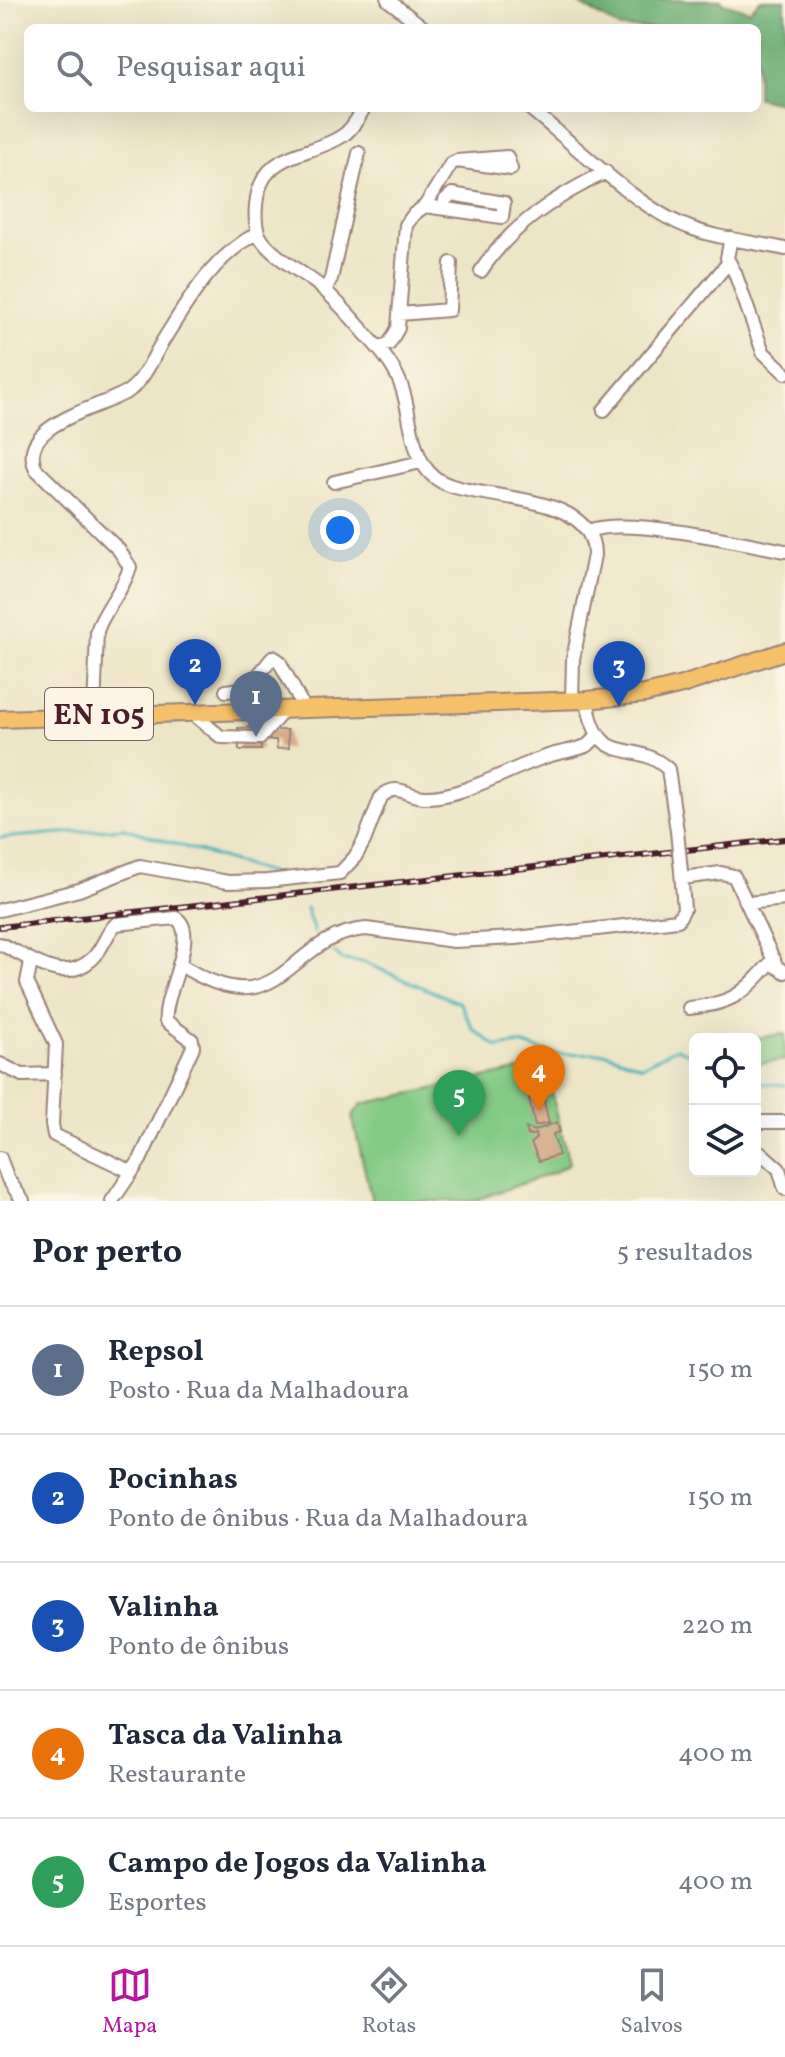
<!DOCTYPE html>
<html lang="pt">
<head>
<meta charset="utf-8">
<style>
  body { margin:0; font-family:Vollkorn,serif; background:#f6f6f7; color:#1f2937 }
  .controls { position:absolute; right:24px; bottom:24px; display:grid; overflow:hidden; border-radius:12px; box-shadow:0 8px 32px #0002 }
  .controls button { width:72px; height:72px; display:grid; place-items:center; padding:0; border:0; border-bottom:2px solid #e0e1e3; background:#fff; color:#1f2937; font:40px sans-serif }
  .you { position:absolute; left:340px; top:530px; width:28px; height:28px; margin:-20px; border:6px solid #fff; border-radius:50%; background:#1a73e8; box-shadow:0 0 0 12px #1a73e833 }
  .badge { display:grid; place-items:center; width:52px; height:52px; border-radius:50%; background:#b5179e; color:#fff; font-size:26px; font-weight:700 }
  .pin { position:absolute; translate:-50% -66px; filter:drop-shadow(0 2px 4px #0008) }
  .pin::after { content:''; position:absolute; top:42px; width:28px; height:24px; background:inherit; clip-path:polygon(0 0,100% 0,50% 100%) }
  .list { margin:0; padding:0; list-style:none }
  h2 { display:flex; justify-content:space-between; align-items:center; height:104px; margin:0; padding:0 32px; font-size:34px }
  h2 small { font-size:26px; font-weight:400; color:#747a83 }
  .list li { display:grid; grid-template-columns:52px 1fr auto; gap:24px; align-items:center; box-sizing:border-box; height:128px; padding:0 32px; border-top:2px solid #e0e1e3 }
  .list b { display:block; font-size:30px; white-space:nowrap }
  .list p { margin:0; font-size:26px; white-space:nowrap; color:#747a83 }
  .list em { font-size:26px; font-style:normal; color:#747a83 }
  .icon { flex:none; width:44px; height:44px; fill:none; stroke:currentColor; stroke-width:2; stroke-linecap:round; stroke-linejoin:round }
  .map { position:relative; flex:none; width:785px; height:1201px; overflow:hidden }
  .search { position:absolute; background:#fff; box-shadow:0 8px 32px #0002; left:24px; right:24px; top:24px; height:88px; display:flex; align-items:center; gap:20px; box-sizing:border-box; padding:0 28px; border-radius:12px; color:#747a83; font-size:30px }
  .sheet { height:744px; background:#fff }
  nav { display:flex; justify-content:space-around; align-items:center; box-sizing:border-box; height:112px; border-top:2px solid #e0e1e3; background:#fff; font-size:22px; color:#747a83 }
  nav a { display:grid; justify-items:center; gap:4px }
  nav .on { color:#b5179e }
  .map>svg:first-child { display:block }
  .green { fill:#83ca86; stroke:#667458; stroke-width:2 }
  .forest { fill:#6aae73; stroke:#5a664f; stroke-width:2 }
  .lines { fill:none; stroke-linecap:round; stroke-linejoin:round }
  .stream { stroke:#3fb0b6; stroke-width:3 }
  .building { fill:#d7ac8c }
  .minor-casing { stroke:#9b8278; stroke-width:16 }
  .major-casing { stroke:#9b8278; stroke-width:20 }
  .minor { stroke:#fff; stroke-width:12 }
  .major { stroke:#f4c16b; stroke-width:16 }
  .rail-casing { stroke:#4a1f2b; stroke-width:6 }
  .rail { stroke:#fcf5e5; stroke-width:3; stroke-dasharray:9; stroke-linecap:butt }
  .minor-bridge-casing { stroke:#9b8278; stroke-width:16; stroke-linecap:butt }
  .minor-bridge { stroke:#fff; stroke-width:12 }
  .labels { text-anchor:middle; stroke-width:6; stroke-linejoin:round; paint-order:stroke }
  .shield { fill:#fcf5e5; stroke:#7f5f63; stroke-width:2 }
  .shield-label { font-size:30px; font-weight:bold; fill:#4a1f2b }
</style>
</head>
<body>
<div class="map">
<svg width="785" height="1201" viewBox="0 0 785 1201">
  <rect width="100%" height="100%" fill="#fcf5e5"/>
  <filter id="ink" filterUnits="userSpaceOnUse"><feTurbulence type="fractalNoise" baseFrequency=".0125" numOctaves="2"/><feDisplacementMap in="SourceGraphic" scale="16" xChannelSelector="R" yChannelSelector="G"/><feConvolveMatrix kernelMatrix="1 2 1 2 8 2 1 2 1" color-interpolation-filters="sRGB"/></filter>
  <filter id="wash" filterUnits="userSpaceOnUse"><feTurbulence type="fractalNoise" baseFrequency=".006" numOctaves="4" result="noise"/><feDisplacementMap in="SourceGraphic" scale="32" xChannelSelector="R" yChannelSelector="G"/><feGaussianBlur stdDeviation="1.8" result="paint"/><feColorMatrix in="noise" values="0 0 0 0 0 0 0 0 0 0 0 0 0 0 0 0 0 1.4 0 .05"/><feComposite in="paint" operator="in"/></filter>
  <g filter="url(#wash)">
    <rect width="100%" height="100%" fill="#ece5c6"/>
    <path class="green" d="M785,1034V1060L755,1064V1039H748Z
      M545,1065L569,1163L555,1172L473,1201H372L352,1116L362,1104Z"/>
    <path class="forest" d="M573,0H721L723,3L750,11L760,0H785V104L757,98V28H620Z"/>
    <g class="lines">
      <path class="stream" d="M0,838L124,828L269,873
        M306,908L314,932
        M334,952L342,960L363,962L460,1003L473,1029L497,1047L520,1044L556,1054L606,1053L642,1066L676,1048L695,1056
        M755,1080L765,1084L785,1085"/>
    </g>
    <g id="blocks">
      <path class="building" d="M261,727V731L287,730L289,748L277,749L276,740H261V750H239L238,728Z
        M543,1096L549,1123L535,1126L529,1099Z
        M557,1122L560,1132L553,1134L559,1155L539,1161L531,1143L536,1138L535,1134L528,1136L526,1128L534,1131Z"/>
    </g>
  </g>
  <g filter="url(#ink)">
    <use href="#blocks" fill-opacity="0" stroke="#9b8278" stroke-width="2"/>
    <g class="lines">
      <defs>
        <path id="minor" d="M388,0L424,28
          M364,108C358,118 352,130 342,136C316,154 275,151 261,184C255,198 253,224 260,237C271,256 304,273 321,287C340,303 355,322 371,340C384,354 395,368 401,385C413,416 409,466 442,482C482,502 595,491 594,555L573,659L572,700
          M529,108C574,143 636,208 688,227C718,239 753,242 785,249
          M425,206L502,217L504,203L452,194L445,200L444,207
          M731,238L727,258L735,273L763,352L785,373
          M481,271C512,224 557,196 606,172
          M325,290L331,279L359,153
          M399,314L449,310L451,263
          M378,347L389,344L398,328L406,225L414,214L425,206L451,164L457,161L507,157L511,169L457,161
          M604,410L729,262
          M334,482L421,462
          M589,531C623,516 745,543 785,551
          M226,691L248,688L273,657L279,661L305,710
          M587,700C598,771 631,736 668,769L677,831
          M192,713L221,737L260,738L283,711
          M94,714L97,631C105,608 123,591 130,567L119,550L36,469C14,423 106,407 130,390C144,379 153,358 161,344C187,302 213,256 258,233
          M682,878L721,873L734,876L777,967L785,972
          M748,903L785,899
          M0,910L79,890L140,866L228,882L267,881L340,873L355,857L364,841L381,797C398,781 408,798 427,797C463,797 511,768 545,757C558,752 576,751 588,745C589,744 596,737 597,736
          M0,944C29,956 61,987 92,959C103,949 106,933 116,924L176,918C201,934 162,996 166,1021L192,1040L193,1047L140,1160L112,1201
          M31,962L27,982L56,1044L52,1124L54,1135L132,1172
          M179,964C285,1032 284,936 366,929L454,941L516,938L678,920L684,909L681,871
          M689,1008C735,1003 743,994 774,959
          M0,1064L22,1075L55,1074
          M755,1122H785
          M755,1151L760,1152L779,1169L785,1189
          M0,1158L8,1179L23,1201"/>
        <path id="major" d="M0,719L587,700L645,694L682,685L785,651"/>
      </defs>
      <use href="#minor" class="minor-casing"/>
      <use href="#major" class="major-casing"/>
      <use href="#minor" class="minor"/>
      <use href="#major" class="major"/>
      <defs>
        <path id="rail" d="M0,927L785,839"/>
      </defs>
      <use href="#rail" class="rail-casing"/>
      <use href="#rail" class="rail"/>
      <defs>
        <path id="minor-bridge" d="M677,831L681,871"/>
      </defs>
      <use href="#minor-bridge" class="minor-bridge-casing"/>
      <use href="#minor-bridge" class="minor-bridge"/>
    </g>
  </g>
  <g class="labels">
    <rect class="shield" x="45" y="688" width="108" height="52" rx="6"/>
    <g class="shield-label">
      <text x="99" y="724">EN 105</text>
    </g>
  </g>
</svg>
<div class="controls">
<button><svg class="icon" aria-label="locate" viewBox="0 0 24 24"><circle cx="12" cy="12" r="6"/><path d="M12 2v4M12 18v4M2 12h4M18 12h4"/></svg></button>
<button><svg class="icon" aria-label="layers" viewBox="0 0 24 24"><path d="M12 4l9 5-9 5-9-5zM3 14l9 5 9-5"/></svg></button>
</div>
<div class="you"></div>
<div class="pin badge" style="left:256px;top:737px;background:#5c6f8a">1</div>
<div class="pin badge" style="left:195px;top:705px;background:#1a4fb4">2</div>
<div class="pin badge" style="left:619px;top:707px;background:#1a4fb4">3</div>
<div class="pin badge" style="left:539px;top:1111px;background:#e8710a">4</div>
<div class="pin badge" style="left:459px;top:1136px;background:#2e9e5b">5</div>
<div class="search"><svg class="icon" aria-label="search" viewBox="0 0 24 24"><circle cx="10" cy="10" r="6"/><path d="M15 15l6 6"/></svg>Pesquisar aqui</div>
</div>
<section class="sheet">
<h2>Por perto<small>5 resultados</small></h2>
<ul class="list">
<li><span class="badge" style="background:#5c6f8a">1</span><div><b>Repsol</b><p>Posto · Rua da Malhadoura</p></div><em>150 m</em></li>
<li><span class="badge" style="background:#1a4fb4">2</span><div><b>Pocinhas</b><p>Ponto de ônibus · Rua da Malhadoura</p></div><em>150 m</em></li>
<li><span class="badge" style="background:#1a4fb4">3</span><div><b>Valinha</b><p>Ponto de ônibus</p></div><em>220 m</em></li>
<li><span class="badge" style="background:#e8710a">4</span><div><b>Tasca da Valinha</b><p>Restaurante</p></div><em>400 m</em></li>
<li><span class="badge" style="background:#2e9e5b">5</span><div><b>Campo de Jogos da Valinha</b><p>Esportes</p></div><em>400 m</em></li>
</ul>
</section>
<nav>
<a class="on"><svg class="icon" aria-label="map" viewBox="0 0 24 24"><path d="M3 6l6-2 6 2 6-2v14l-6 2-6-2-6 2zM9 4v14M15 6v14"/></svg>Mapa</a>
<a><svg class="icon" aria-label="directions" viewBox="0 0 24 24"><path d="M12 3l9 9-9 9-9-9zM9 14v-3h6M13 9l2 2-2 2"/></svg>Rotas</a>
<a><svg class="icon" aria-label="saved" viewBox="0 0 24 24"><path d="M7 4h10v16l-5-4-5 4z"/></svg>Salvos</a>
</nav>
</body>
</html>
